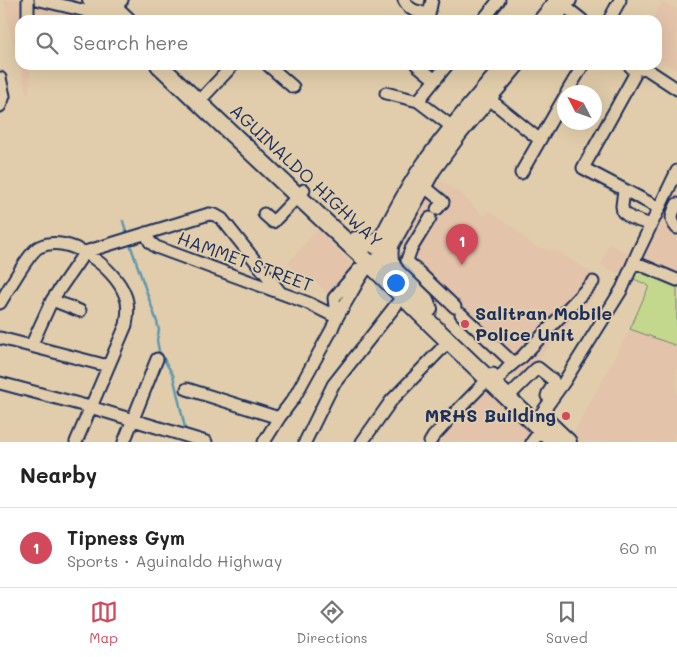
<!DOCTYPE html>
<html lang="en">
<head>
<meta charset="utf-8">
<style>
  body { margin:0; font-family:Mali,sans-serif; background:#f2f2f2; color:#222 }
  .compass { position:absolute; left:557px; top:85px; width:45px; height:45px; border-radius:50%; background:#fff; box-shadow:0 5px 20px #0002; rotate:311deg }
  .you { position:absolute; left:395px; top:282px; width:18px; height:18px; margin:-12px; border:4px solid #fff; border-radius:50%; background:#1a73e8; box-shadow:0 0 0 8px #1a73e833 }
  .badge { display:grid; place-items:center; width:32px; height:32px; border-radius:50%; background:#d1495b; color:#fff; font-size:16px; font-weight:700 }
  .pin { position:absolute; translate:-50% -41px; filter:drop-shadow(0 1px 2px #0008) }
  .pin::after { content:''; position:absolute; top:26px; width:18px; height:15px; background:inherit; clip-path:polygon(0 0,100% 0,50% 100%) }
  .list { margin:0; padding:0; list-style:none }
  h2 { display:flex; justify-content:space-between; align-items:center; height:65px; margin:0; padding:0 20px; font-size:21px }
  h2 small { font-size:16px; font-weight:400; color:#767676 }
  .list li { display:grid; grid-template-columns:32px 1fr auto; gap:15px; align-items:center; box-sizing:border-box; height:80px; padding:0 20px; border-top:1px solid #e0e0e0 }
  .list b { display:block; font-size:19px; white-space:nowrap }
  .list p { margin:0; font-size:16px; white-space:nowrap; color:#767676 }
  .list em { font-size:16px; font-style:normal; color:#767676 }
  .icon { flex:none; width:28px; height:28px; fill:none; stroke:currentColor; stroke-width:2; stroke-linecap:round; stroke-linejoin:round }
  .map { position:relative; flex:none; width:677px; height:442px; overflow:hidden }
  .search { position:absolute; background:#fff; box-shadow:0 5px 20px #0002; left:15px; right:15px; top:15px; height:55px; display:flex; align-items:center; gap:12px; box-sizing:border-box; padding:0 18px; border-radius:15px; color:#767676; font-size:19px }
  .sheet { height:145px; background:#fff }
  nav { display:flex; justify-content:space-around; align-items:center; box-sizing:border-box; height:70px; border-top:1px solid #e0e0e0; background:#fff; font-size:14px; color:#767676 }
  nav a { display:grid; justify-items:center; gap:2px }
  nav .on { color:#d1495b }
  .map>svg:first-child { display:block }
  .built { fill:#e3c3a9 }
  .green { fill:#c3d88d; stroke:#6f8476 }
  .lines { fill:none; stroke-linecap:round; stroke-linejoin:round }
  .stream { stroke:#5f98b0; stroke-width:2.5 }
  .minor-casing { stroke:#1b2f5e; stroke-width:15 }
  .major-casing { stroke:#1b2f5e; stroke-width:18 }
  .highway-casing { stroke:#1b2f5e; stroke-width:20 }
  .minor { stroke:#e1cdab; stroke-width:11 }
  .major { stroke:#e1cdab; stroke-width:14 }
  .highway { stroke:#e1cdab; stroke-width:16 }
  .poi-dot { fill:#d1495b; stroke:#e1cdab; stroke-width:2 }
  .labels { text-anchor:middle; stroke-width:4; stroke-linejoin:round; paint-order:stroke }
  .street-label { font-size:18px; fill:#1b2f5e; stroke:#e1cdab }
  .poi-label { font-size:18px; font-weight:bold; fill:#1b2f5e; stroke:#e1cdab; text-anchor:start }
</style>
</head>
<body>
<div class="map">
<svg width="677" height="442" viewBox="0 0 677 442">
  <rect width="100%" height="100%" fill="#e1cdab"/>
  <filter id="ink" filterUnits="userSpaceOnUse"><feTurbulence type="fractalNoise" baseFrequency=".02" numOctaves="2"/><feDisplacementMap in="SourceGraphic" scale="10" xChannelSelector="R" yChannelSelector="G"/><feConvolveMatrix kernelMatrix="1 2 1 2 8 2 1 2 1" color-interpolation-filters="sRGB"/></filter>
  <g filter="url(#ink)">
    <path class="built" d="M4,0H77L98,20H20V65H31L28,97L8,24Z
      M662,2L677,10V71L657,58V20H652Z
      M437,179L460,193L484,216L489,211L512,227L535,247L557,251L603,280L593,298L519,380L398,265L400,262L398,261L408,247L403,243Z
      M677,186V273L642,260Z
      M318,229L355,267L329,295L311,277L304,284L288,263Z
      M609,244L629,254L622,275L601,265Z
      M630,329L677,346V432L671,442H575L571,438Z
      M483,387L536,438L535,442H431Z"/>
    <path class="green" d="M636,267L677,284V346L630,329L649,286L632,278Z"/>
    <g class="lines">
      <path class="stream" d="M123,221L127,235
        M130,244L157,322L159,330L157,340L159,351L173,375L185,428"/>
      <defs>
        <path id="minor" d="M28,0V20
          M40,0L107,16L122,0
          M404,0C410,12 417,11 429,14
          M558,1L582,20
          M428,20L432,0
          M483,20L499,0
          M609,20L620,0
          M268,65L293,87
          M417,65L434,79
          M629,65L634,70V76L583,168L659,208
          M634,70L645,68L677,89
          M0,78L4,96L0,106
          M567,92L583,65
          M386,93L418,101L459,132
          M483,94L540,140
          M205,95L233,65
          M418,101L447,65
          M521,173L564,98
          M418,181L443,202L437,209
          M624,190L622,206L623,212L631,218L651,225
          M677,204C672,214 669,219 677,228
          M264,214L273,222L304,190
          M430,218L411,249L407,260L409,263L455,307
          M146,234L150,242L156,247L308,303L336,317
          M634,262L677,280
          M52,300L80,311
          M0,303C7,292 29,252 39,247C68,232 115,268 125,295C129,304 128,315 126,325L76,442
          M461,314L513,363
          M336,317L334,298L359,269
          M0,338L108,366
          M31,346L52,300L85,252L209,214L215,215L222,219L280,292
          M0,383L90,407L206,442
          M494,385C501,375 510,364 521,358L593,282
          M187,389L279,418
          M514,391L536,369L538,368L553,380C555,388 548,389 547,396
          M534,424L564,382L622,289L638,252L677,171
          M124,442L157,359
          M264,442L279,418L294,398L332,329C336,317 343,308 349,297C356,286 361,273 371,264
          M305,442L333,385L403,296
          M362,442L391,401L449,341
          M430,442L433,437L454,414L493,374
          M532,442L541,430"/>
        <path id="major" d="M541,20L557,0
          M553,20L569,0
          M376,247C392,220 405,190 424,164C448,129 477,98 504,65
          M371,264L381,258L390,247L433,170L460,133L517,65"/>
        <path id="highway" d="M91,0L112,20
          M106,0L127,20
          M159,65L336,232L367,261L437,330L554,442
          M356,240C368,244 371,246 381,239
          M390,247C389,257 389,263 396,272L425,300L429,309
          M549,424L568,442"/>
      </defs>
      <use href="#minor" class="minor-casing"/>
      <use href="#major" class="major-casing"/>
      <use href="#highway" class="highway-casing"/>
      <use href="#minor" class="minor"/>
      <use href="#major" class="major"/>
      <use href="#highway" class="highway"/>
    </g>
  </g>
  <g class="poi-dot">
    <circle cx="465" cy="324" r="5"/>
    <circle cx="566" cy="416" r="5"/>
  </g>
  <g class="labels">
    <g class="street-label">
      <text transform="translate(306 176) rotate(43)" y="6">AGUINALDO HIGHWAY</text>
      <text transform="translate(245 262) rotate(20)" y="6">HAMMET STREET</text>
    </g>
    <g class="poi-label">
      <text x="475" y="320">Salitran Mobile<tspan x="475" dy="21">Police Unit</tspan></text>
      <text x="556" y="422" text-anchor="end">MRHS Building</text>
    </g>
  </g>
</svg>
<svg class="compass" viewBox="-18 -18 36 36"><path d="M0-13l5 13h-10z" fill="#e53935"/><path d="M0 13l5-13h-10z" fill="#767676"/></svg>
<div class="you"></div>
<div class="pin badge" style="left:462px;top:265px">1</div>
<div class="search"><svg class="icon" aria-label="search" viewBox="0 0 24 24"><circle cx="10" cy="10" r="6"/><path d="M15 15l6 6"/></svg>Search here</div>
</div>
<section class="sheet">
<h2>Nearby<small></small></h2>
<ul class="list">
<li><span class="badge">1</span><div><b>Tipness Gym</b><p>Sports · Aguinaldo Highway</p></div><em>60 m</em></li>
</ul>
</section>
<nav>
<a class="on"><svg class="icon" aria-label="map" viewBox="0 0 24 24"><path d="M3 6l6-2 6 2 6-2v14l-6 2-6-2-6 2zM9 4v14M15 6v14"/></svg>Map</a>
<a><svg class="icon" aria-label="directions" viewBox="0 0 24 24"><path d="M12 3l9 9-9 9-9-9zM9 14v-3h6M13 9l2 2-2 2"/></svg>Directions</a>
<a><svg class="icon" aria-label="saved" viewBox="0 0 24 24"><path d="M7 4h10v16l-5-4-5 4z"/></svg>Saved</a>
</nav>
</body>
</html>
